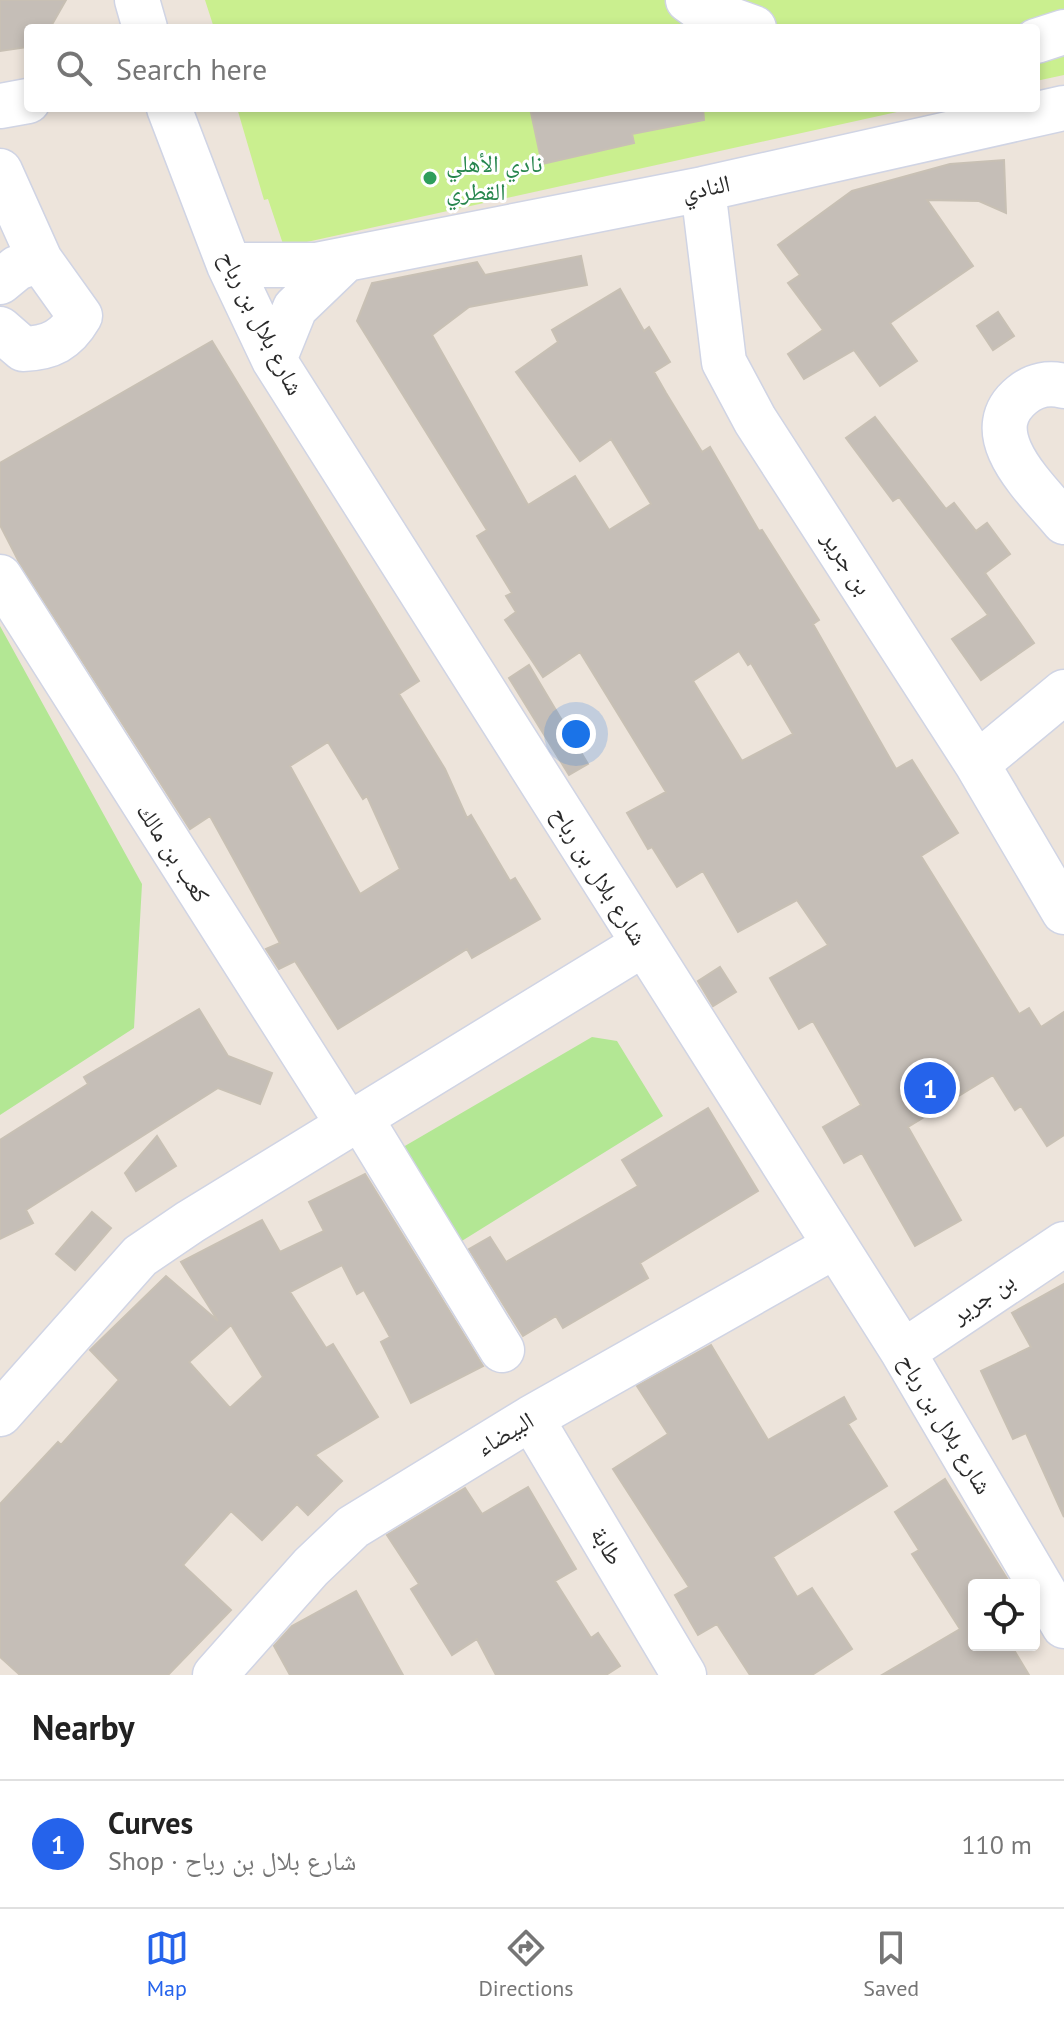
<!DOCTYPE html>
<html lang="en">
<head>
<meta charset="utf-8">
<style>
  body { margin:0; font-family:"PT Sans","Noto Naskh Arabic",sans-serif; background:#f2f2f2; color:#222 }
  .controls { position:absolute; right:24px; bottom:24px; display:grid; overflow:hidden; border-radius:8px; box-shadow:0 4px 12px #0003 }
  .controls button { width:72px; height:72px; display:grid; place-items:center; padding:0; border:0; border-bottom:2px solid #e0e0e0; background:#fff; color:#222; font:40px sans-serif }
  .you { position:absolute; left:576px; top:734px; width:28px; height:28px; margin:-20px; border:6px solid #fff; border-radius:50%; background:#1a73e8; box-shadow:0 0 0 12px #1a73e833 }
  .badge { display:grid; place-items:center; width:52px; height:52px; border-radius:50%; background:#2563eb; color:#fff; font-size:26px; font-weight:700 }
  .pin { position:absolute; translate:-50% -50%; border:4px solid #fff; box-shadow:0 2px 8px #0006 }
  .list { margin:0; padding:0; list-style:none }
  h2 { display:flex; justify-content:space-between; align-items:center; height:104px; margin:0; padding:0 32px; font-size:34px }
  h2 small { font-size:26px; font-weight:400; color:#767676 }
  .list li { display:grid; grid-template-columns:52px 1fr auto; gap:24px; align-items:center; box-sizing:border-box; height:128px; padding:0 32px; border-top:2px solid #e0e0e0 }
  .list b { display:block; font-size:30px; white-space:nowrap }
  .list p { margin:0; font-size:26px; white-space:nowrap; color:#767676 }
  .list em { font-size:26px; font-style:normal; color:#767676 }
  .icon { flex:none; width:44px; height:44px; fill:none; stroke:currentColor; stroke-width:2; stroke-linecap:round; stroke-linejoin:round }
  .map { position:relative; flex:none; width:1064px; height:1675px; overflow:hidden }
  .search { position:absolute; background:#fff; box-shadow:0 4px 12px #0003; left:24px; right:24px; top:24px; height:88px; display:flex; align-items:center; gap:20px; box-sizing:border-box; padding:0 28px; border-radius:8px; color:#767676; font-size:30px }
  .sheet { height:232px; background:#fff }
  nav { display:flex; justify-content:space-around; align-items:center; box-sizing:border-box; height:112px; border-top:2px solid #e0e0e0; background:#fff; font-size:22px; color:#767676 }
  nav a { display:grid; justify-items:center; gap:4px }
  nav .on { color:#2563eb }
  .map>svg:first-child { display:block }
  .green { fill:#b3e794 }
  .pitch { fill:#caef8f }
  .building { fill:#c5beb7; stroke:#c8c0b4; stroke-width:2; fill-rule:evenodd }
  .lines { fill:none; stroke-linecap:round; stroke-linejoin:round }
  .minor-casing { stroke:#d0d4e4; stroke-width:47 }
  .minor { stroke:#fff; stroke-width:44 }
  .leisure-dot { fill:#2e9e5b; stroke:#fff; stroke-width:3 }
  .labels { text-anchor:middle; stroke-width:6; stroke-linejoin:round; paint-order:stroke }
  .leisure-label { font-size:24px; fill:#27864d; stroke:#fff; text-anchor:start }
  .street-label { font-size:24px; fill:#2a2a2a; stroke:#fff }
</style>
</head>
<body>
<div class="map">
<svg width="1064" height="1675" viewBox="0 0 1064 1675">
  <rect width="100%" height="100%" fill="#ede4db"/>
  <path class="green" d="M0,626L142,884L134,1028L0,1115Z
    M592,1037L617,1041L663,1116L457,1244L398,1150Z"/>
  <path class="pitch" d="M205,0H1064V75L1036,81V28H214Z
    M237,108H915L284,247L268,199L264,200Z"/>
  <path class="building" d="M0,0H66L50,28H28V47L0,51Z
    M530,108H703L704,120L632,134L634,143L542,164Z
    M1004,160L1006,213L979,201L927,200L973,266L890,323L917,361L880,386L854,350L804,379L788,354L823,330L788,283L800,275L778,245L852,191L950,164Z
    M581,256L587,285L469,307L432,335L528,505L575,476L609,530L651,504L611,439L580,461L516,372L558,342L552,330L620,289L644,331L649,327L670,362L654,372L666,393L702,452L710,447L759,531L762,530L819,620L813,624L896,769L912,760L958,833L921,856L1019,1014L1029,1008L1041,1027L1064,1012V1135L1047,1146L1021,1106L1015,1110L993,1075L908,1127L961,1220L915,1246L862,1153L844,1163L823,1127L861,1105L813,1021L799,1029L770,978L828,945L797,900L738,932L703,871L677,887L652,847L648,849L627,813L666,792L580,652L543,677L505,620L516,612L506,596L512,593L477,536L487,530L357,321L372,283L477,262L485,275ZM739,651L748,665L751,663L793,734L742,761L693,681Z
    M998,312L1014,336L993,350L977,326Z
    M212,341L419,681L399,694L445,769L467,818L471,815L510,881L515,878L540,919L472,958L467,949L338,1029L295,961L279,969L266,949L280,943L210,816L190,829L19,562L0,525V463ZM328,742L363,799L367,796L400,869L360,894L290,766Z
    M875,417L946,509L954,503L976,531L987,523L1010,554L985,573L1034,643L981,680L952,639L988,615L899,497L893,501L846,438Z
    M529,665L588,764L569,775L509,678Z
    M720,967L736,992L713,1006L698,981Z
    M199,1009L228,1056L272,1073L260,1104L218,1088L26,1210L33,1223L0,1239V1140L88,1084L84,1077Z
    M708,1108L758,1191L640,1263L648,1278L563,1328L556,1316L523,1336L469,1249L490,1237L506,1262L638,1186L622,1160Z
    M157,1136L176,1166L136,1191L125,1173Z
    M365,1174L483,1366L411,1403L381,1342L390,1337L364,1290L357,1294L342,1265L290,1292L326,1348L333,1344L378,1417L315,1455L342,1481L308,1515L297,1504L262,1540L231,1511L183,1565L231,1610L168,1675H20L0,1657V1504L58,1442L61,1445L119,1380L90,1350L166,1276L218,1321L181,1262L262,1220L280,1252L324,1231L309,1202ZM231,1325L263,1377L230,1408L189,1362Z
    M92,1212L111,1228L75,1270L56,1254Z
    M1064,1284V1517L1026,1433L1013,1439L981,1371L1031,1347L1012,1313Z
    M711,1345L768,1440L844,1397L856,1419L848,1424L887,1486L773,1557L797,1597L812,1588L852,1649L812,1675H750L717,1624L698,1635L675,1595L689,1587L613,1469L668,1434L637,1386Z
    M945,1479L1011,1585H974V1645H1011L1029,1675H882L960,1629L912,1554L919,1550L895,1512Z
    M528,1487L576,1569L555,1581L591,1638L598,1633L620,1666L606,1675H496L477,1639L452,1655L411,1589L419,1584L387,1535L465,1488L482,1514Z
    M356,1591L403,1675H290L274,1646L292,1626Z"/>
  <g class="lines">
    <defs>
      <path id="minor" d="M137,0L145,28
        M688,0L699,8L754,28
        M1036,41L1064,32
        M0,106L28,101
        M169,108L229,265L274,360L903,1352L1064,1626
        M0,171L40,260L80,316C66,340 51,348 23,349L0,329
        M703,189L724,362L755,420L977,764L1064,912
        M229,265H316L703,189L1064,108
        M0,282L17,268L40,260
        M274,360L295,308L346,259
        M1064,386C1049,382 1034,385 1022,395C974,434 1038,490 1064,522
        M0,577L349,1126
        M977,764L1064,692
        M361,1119L502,1350
        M903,1352L1064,1244
        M0,1414L140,1256L190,1222L642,945
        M531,1418L684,1675
        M215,1675L311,1567L353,1527L531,1418L835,1246"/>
    </defs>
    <use href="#minor" class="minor-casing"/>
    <use href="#minor" class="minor"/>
  </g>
  <circle class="leisure-dot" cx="430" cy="178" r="8"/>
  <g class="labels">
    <g class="leisure-label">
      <text x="446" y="172">نادي الأهلي<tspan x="446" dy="28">القطري</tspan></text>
    </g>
    <g class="street-label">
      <text transform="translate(706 188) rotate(-12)" y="8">النادي</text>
      <text transform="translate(261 323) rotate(63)" y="8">شارع بلال بن رباح</text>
      <text transform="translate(847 563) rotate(57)" y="8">بن جرير</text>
      <text transform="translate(173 853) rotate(57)" y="8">كعب بن مالك</text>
      <text transform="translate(599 876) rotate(58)" y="8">شارع بلال بن رباح</text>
      <text transform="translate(983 1298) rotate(-34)" y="8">بن جرير</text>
      <text transform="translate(945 1424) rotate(59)" y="8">شارع بلال بن رباح</text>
      <text transform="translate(505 1434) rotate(-31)" y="8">البيضاء</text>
      <text transform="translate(607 1546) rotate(59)" y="8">طابة</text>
    </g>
  </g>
</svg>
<div class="controls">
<button><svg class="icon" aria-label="locate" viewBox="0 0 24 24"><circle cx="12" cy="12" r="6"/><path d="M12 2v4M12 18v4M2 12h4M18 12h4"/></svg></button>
</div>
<div class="you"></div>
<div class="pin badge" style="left:930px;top:1088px">1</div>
<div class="search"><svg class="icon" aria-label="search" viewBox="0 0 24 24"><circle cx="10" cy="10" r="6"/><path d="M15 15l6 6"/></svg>Search here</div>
</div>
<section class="sheet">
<h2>Nearby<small></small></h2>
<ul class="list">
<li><span class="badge">1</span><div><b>Curves</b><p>Shop · شارع بلال بن رباح</p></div><em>110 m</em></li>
</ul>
</section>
<nav>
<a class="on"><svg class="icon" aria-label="map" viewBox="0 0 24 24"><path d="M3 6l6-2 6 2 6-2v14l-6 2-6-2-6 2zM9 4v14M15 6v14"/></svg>Map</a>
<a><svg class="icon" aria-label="directions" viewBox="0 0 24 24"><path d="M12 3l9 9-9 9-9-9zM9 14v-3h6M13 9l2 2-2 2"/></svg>Directions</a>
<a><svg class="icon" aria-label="saved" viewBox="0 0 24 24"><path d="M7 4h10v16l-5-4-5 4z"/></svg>Saved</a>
</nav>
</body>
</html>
